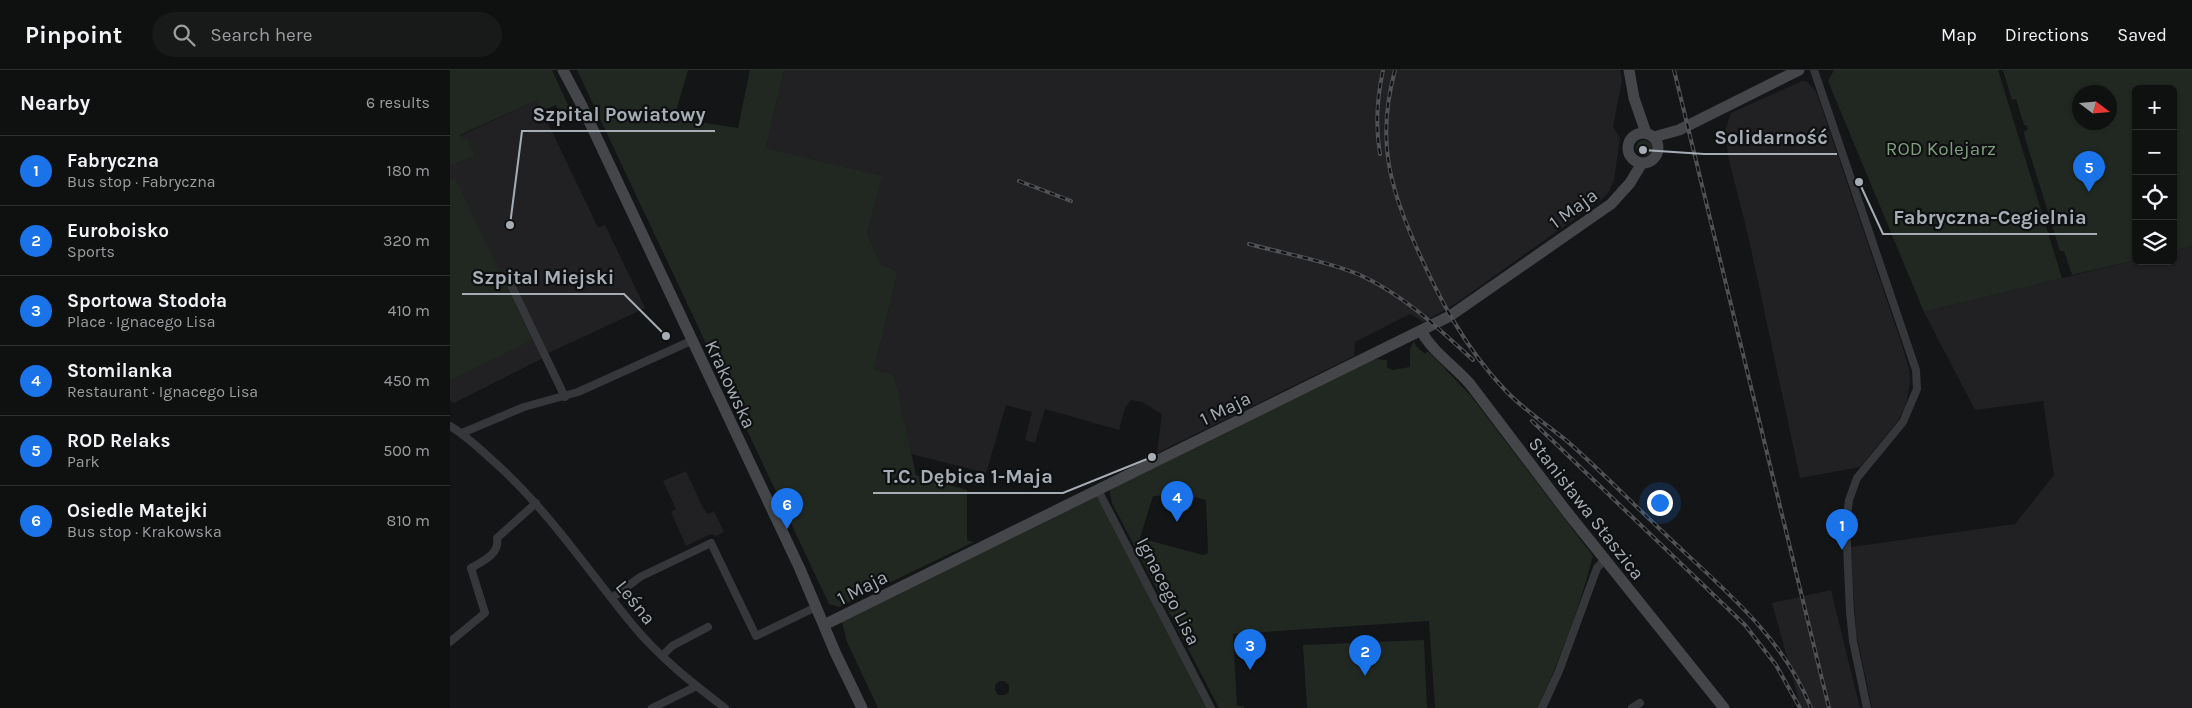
<!DOCTYPE html>
<html lang="en">
<head>
<meta charset="utf-8">
<style>
  body { margin:0; font-family:Karla,sans-serif; background:#181919; color:#f1f3f6 }
  .controls { position:absolute; right:15px; top:15px; display:grid; overflow:hidden; border-radius:8px; box-shadow:0 1px 4px #0004 }
  .controls button { width:45px; height:45px; display:grid; place-items:center; padding:0; border:0; border-bottom:1px solid #2f3030; background:#0f1010; color:#f1f3f6; font:25px sans-serif }
  .compass { position:absolute; left:1622px; top:15px; width:45px; height:45px; border-radius:50%; background:#0f1010; box-shadow:0 1px 4px #0004; rotate:106deg }
  .you { position:absolute; left:1209px; top:432px; width:18px; height:18px; margin:-12px; border:4px solid #fff; border-radius:50%; background:#1a73e8; box-shadow:0 0 0 8px #1a73e833 }
  .badge { display:grid; place-items:center; width:32px; height:32px; border-radius:50%; background:#1a73e8; color:#fff; font-size:16px; font-weight:700 }
  .pin { position:absolute; translate:-50% -41px; filter:drop-shadow(0 1px 2px #0008) }
  .pin::after { content:''; position:absolute; top:26px; width:18px; height:15px; background:inherit; clip-path:polygon(0 0,100% 0,50% 100%) }
  .list { margin:0; padding:0; list-style:none }
  h2 { display:flex; justify-content:space-between; align-items:center; height:65px; margin:0; padding:0 20px; font-size:21px }
  h2 small { font-size:16px; font-weight:400; color:#9b9d9f }
  .list li { display:grid; grid-template-columns:32px 1fr auto; gap:15px; align-items:center; box-sizing:border-box; height:70px; padding:0 20px; border-top:1px solid #2f3030 }
  .list b { display:block; font-size:19px; white-space:nowrap }
  .list p { margin:0; font-size:16px; white-space:nowrap; color:#9b9d9f }
  .list em { font-size:16px; font-style:normal; color:#9b9d9f }
  .icon { flex:none; width:28px; height:28px; fill:none; stroke:currentColor; stroke-width:2; stroke-linecap:round; stroke-linejoin:round }
  .map { position:relative; flex:none; width:1742px; height:638px; overflow:hidden }
  header { display:flex; align-items:center; gap:30px; box-sizing:border-box; height:70px; padding:0 25px; background:#0f1010; border-bottom:1px solid #2f3030 }
  header strong { font-size:24px }
  nav { display:flex; gap:28px; margin-inline-start:auto; font-size:18px }
  .search { width:350px; height:45px; background:#181919; display:flex; align-items:center; gap:12px; box-sizing:border-box; padding:0 18px; border-radius:28px; color:#9b9d9f; font-size:19px }
  main { display:flex }
  aside { flex:1; background:#0f1010 }
  .map>svg:first-child { display:block }
  .built { fill:#212123 }
  .green { fill:#212821; fill-rule:evenodd }
  .lines { fill:none; stroke-linecap:round; stroke-linejoin:round }
  .street { stroke:#36373b; stroke-width:8 }
  .secondary { stroke:#44464a; stroke-width:11 }
  .rail-casing { stroke:#4f5155; stroke-width:4 }
  .rail { stroke:#0f1011; stroke-width:2; stroke-dasharray:5.5; stroke-linecap:butt }
  .labels { text-anchor:middle; stroke-width:4.5; stroke-linejoin:round; paint-order:stroke }
  .park-label { font-size:19px; fill:#819e80; stroke:#0f1011 }
  .street-label { font-size:19px; fill:#a7adb5; stroke:#0f1011 }
  .leader { fill:none; stroke:#a7adb5; stroke-width:2 }
  .callout-dot { fill:#a7adb5; stroke:#0f1011; stroke-width:2 }
  .callout-label { font-size:20px; text-anchor:middle; font-weight:bold; fill:#a7adb5; stroke:#0f1011; stroke-width:4.5; stroke-linejoin:round; paint-order:stroke }
</style>
</head>
<body>
<header>
<strong>Pinpoint</strong>
<div class="search"><svg class="icon" aria-label="search" viewBox="0 0 24 24"><circle cx="10" cy="10" r="6"/><path d="M15 15l6 6"/></svg>Search here</div>
<nav><a>Map</a><a>Directions</a><a>Saved</a></nav>
</header>
<main>
<aside>
<h2>Nearby<small>6 results</small></h2>
<ul class="list">
<li><span class="badge">1</span><div><b>Fabryczna</b><p>Bus stop · Fabryczna</p></div><em>180 m</em></li>
<li><span class="badge">2</span><div><b>Euroboisko</b><p>Sports</p></div><em>320 m</em></li>
<li><span class="badge">3</span><div><b>Sportowa Stodoła</b><p>Place · Ignacego Lisa</p></div><em>410 m</em></li>
<li><span class="badge">4</span><div><b>Stomilanka</b><p>Restaurant · Ignacego Lisa</p></div><em>450 m</em></li>
<li><span class="badge">5</span><div><b>ROD Relaks</b><p>Park</p></div><em>500 m</em></li>
<li><span class="badge">6</span><div><b>Osiedle Matejki</b><p>Bus stop · Krakowska</p></div><em>810 m</em></li>
</ul>
</aside>
<div class="map">
<svg width="1742" height="638" viewBox="0 0 1742 638">
  <rect width="100%" height="100%" fill="#141516"/>
  <path class="built" d="M334,0H1170L1172,10L1163,57L1170,68L1164,110L1159,122L1151,130L1005,234L973,252L960,244L905,272L904,286L707,383L712,344L692,332L681,330L675,338L669,360L595,339L585,373L575,370L582,342L556,335L536,403L461,384L444,304L424,300L447,205L445,200L431,195L417,163L431,106L316,78Z
    M1352,11L1357,12L1366,21L1450,269L1459,299L1460,312L1456,335L1447,352L1410,397L1350,408L1298,165L1278,86L1275,61L1281,43Z
    M87,30L148,158L155,155L195,238L92,286L93,288L4,333L0,331V96L25,86L17,69L12,71L10,66Z
    M1742,176V638H1422L1406,561L1401,477L1565,454L1604,405L1593,331L1525,340L1474,242L1686,190L1723,191V181Z
    M236,401L253,438L258,444L264,441L274,462L266,466L261,464L236,476L221,442L226,439L213,411Z
    M1381,520L1410,638H1351L1322,533Z"/>
  <path class="green" d="M0,0H102L119,37L111,45L106,35L92,41L87,30L10,65L12,71L17,68L25,86L0,96Z
    M127,0H238L224,48L288,58L300,0H334L316,78L432,106L417,163L431,195L445,200L447,205L424,300L444,304L466,405L517,420V470L524,472L389,537L379,534Z
    M1384,0H1548L1612,208L1474,242L1378,11Z
    M1553,0H1742V176L1723,181V19H1686V190L1622,205L1614,181H1610L1575,68L1574,62L1578,59L1576,55H1574L1566,29L1562,30ZM1630,22H1660V52H1630Z
    M1186 78a8 8 0 1 1 16 0a8 8 0 1 1-16 0Z
    M5,108L82,270L0,310V110Z
    M964,271L966,276L975,284L978,281L1021,326L1143,486C1129,539 1110,589 1088,638H985L979,551L783,564L787,636H794V638H769L662,433L659,419L924,289L937,290V297L942,300L960,297V279ZM727,422L756,430L758,483L753,485L690,468L703,426L721,425Z
    M647,426L759,638H428L397,572L392,552ZM549,611H554L559,615V622L554,625H548L545,620V615Z
    M974,570L977,638H857L853,575Z"/>
  <g class="lines">
    <path class="street" d="M1364,0L1466,300L1467,319L1453,352L1407,408L1399,430L1396,453L1400,542L1403,571L1417,638
      M61,215L115,327
      M0,356C15,365 28,377 41,389C96,437 136,498 182,554C208,586 242,613 275,638
      M12,363L74,337L128,322L241,271
      M648,420L761,638
      M162,528L190,507L261,473L306,566L366,537
      M0,572L35,543L21,498C33,491 50,484 47,468L86,433
      M212,586L222,576L258,557
      M202,638L247,616
      M1092,638L1109,601L1147,498L1155,489
      M1182,638L1190,633"/>
    <path class="secondary" d="M113,0L131,34L350,499L385,582L412,638
      M1179,0L1184,28L1196,63
      M1178 78a15 15 0 1 1 30 0a15 15 0 1 1-30 0Z
      M1204,67L1229,60L1349,0
      M971,261C983,282 1004,296 1020,314L1117,442L1274,638
      M374,555L1000,246L1161,134L1180,113L1192,93"/>
    <defs>
      <path id="rail" d="M945,0C927,67 938,113 965,174C988,227 1015,278 1055,320C1074,340 1096,354 1117,371C1150,400 1181,432 1213,462C1268,515 1333,565 1361,638
        M1224,0L1379,638
        M930,84C925,55 927,28 933,0
        M569,111L621,131
        M799,174C835,184 877,191 910,205C954,225 988,258 1023,290
        M1082,351L1295,555L1326,595L1350,638"/>
    </defs>
    <use href="#rail" class="rail-casing"/>
    <use href="#rail" class="rail"/>
  </g>
  <g class="labels">
    <g class="park-label">
      <text x="1491" y="85">ROD Kolejarz</text>
    </g>
    <g class="street-label">
      <text transform="translate(1123 138) rotate(-36)" y="7">1 Maja</text>
      <text transform="translate(281 314) rotate(65)" y="7">Krakowska</text>
      <text transform="translate(775 338) rotate(-26)" y="7">1 Maja</text>
      <text transform="translate(1137 438) rotate(52)" y="7">Stanisława Staszica</text>
      <text transform="translate(412 517) rotate(-27)" y="7">1 Maja</text>
      <text transform="translate(719 521) rotate(63)" y="7">Ignacego Lisa</text>
      <text transform="translate(186 532) rotate(51)" y="7">Leśna</text>
    </g>
  </g>
  <path class="leader" d="M60 155L72 61H265M1193 80L1254 84H1387M1409 112L1433 164H1647M216 266L174 224H12M702 387L613 423H423"/>
  <g class="callout-dot">
    <circle cx="60" cy="155" r="5"/>
    <circle cx="1193" cy="80" r="5"/>
    <circle cx="1409" cy="112" r="5"/>
    <circle cx="216" cy="266" r="5"/>
    <circle cx="702" cy="387" r="5"/>
  </g>
  <g class="callout-label">
    <text x="169" y="51">Szpital Powiatowy</text>
    <text x="1321" y="74">Solidarność</text>
    <text x="1540" y="154">Fabryczna-Cegielnia</text>
    <text x="93" y="214">Szpital Miejski</text>
    <text x="518" y="413">T.C. Dębica 1-Maja</text>
  </g>
</svg>
<div class="controls">
<button>+</button>
<button>−</button>
<button><svg class="icon" aria-label="locate" viewBox="0 0 24 24"><circle cx="12" cy="12" r="6"/><path d="M12 2v4M12 18v4M2 12h4M18 12h4"/></svg></button>
<button><svg class="icon" aria-label="layers" viewBox="0 0 24 24"><path d="M12 4l9 5-9 5-9-5zM3 14l9 5 9-5"/></svg></button>
</div>
<svg class="compass" viewBox="-18 -18 36 36"><path d="M0-13l5 13h-10z" fill="#e53935"/><path d="M0 13l5-13h-10z" fill="#9b9d9f"/></svg>
<div class="you"></div>
<div class="pin badge" style="left:1392px;top:480px">1</div>
<div class="pin badge" style="left:915px;top:606px">2</div>
<div class="pin badge" style="left:800px;top:600px">3</div>
<div class="pin badge" style="left:727px;top:452px">4</div>
<div class="pin badge" style="left:1639px;top:122px">5</div>
<div class="pin badge" style="left:337px;top:459px">6</div>
</div>
</main>
</body>
</html>
